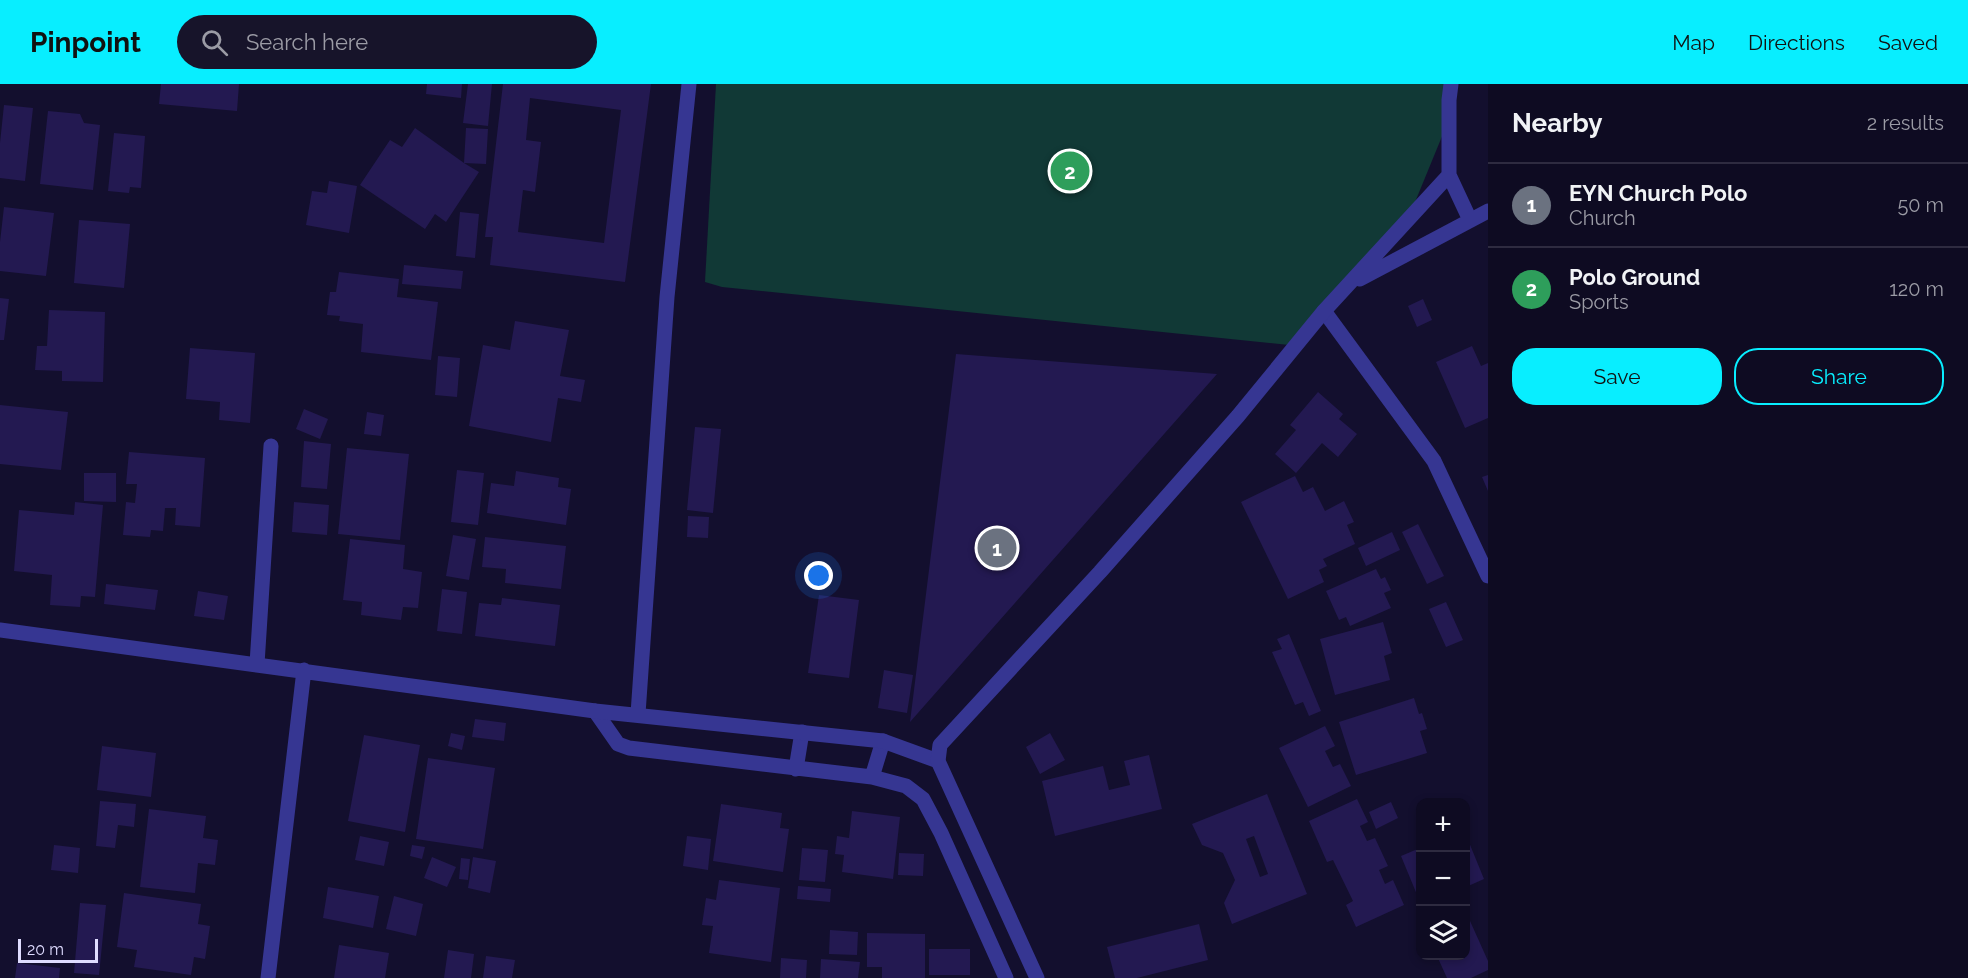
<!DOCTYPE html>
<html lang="en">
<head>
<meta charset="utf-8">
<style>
  body { margin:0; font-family:Raleway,sans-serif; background:#17142a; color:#f1f3f6 }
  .controls { position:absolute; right:18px; bottom:18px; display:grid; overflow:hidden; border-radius:12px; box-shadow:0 3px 9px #0003 }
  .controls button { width:54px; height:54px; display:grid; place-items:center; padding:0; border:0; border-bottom:2px solid #2e2b40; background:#0e0b22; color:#f1f3f6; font:30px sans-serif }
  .scale { position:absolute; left:18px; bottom:15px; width:80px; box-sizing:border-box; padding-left:6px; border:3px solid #dfdcff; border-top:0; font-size:16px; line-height:21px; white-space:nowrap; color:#dfdcff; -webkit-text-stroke:4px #130f2e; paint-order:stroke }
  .you { position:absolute; left:819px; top:492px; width:21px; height:21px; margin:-15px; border:4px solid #fff; border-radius:50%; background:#1a73e8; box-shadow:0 0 0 9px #1a73e833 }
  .badge { display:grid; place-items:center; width:39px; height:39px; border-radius:50%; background:#08eeff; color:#fff; font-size:20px; font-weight:700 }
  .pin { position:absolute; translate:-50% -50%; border:3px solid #fff; box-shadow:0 2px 6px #0006 }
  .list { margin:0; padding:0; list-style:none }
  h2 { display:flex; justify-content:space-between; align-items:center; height:78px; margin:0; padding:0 24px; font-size:26px }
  h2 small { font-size:20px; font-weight:400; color:#9b9ba5 }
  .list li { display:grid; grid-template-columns:39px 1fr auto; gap:18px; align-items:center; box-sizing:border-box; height:84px; padding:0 24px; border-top:2px solid #2e2b40 }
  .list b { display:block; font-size:22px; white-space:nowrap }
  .list p { margin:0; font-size:20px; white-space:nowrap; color:#9b9ba5 }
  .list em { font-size:20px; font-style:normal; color:#9b9ba5 }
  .actions { display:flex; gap:12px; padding:18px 24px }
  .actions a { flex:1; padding:14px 0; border:2px solid #08eeff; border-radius:24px; text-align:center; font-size:21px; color:#08eeff }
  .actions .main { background:#08eeff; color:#111 }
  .icon { flex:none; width:33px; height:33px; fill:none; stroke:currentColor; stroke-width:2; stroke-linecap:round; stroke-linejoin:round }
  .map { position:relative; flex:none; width:1488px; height:894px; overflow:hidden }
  header { display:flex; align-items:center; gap:36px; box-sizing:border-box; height:84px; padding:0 30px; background:#08eeff; color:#111 }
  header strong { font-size:28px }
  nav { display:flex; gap:33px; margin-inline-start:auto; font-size:21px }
  .search { width:420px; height:54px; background:#17142a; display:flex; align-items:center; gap:15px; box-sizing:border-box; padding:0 21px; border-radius:33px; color:#9b9ba5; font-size:22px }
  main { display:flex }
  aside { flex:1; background:#0e0b22 }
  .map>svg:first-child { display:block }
  .green { fill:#113936 }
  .building { fill:#231951; fill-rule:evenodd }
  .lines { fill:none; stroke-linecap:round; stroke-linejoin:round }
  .service { stroke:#363692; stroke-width:15 }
  .minor { stroke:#363692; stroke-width:15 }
  .tertiary { stroke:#363692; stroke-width:15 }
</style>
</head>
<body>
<header>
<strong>Pinpoint</strong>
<div class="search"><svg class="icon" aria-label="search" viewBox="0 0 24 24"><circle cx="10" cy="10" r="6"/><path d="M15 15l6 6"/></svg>Search here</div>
<nav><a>Map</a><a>Directions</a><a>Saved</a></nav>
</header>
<main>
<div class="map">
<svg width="1488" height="894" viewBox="0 0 1488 894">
  <rect width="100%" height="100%" fill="#130f2e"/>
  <path class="green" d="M716,0H1456L1452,28L1404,145L1299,262L722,203L705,198Z"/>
  <path class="building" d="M161,0H239L237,27L159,20Z
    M427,0H462L461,14L426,10Z
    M468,0H492L488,42L463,39Z
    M503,0H651L625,198L490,181L493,153H485ZM530,14L621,26L604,159L518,148L523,106L535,108L541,58L526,56Z
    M4,21L33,24L25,97L0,94V59Z
    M48,27L80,30L84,39L100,41L93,106L40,100Z
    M415,44L464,79L466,44L488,45L486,80L464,79L479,88L446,138L435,130L425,145L360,101L390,56L402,63Z
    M114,49L145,52L141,104L130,103L129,109L108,107Z
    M329,97L357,102L349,149L306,141L312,107L327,109Z
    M4,123L54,129L46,192L0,187V158Z
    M460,128L479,130L475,174L456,172Z
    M79,136L130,140L124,204L74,199Z
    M404,181L463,187L461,205L402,200Z
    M339,188L399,195L397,213L438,218L431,276L361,268L363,240L339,237L340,232L327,231L330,208H336Z
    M0,214L9,215L4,256H0Z
    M1423,215L1432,236L1417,243L1408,222Z
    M49,226L105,228L103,298L62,297V287L35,286L37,262H47Z
    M515,237L569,246L560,292L585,296L581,318L558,314L551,358L469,342L483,261L510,266Z
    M1472,262L1481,282L1488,279V334L1465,344L1436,278Z
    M190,264L255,269L250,339L219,336L220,318L186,315Z
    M956,270L1217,290L910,638Z
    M438,272L460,274L457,313L435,311Z
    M1318,308L1343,330L1339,335L1357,350L1338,373L1322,359L1296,389L1275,370L1296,346L1290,341Z
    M0,321L68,328L61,386L0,380Z
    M304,325L328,335L320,355L296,345Z
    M367,328L384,331L381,352L364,350Z
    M695,343L721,345L713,429L687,426Z
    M304,357L331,360L327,405L301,403Z
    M347,364L409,370L400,456L338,450Z
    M129,368L205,374L200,443L175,441L176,424H165L163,447L151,446L150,453L123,451L126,418L135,419L137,400H126Z
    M457,386L484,389L478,441L451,438Z
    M516,387L559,394L558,403L571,405L566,441L487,429L491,399L514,402Z
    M84,389H116V418L84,417Z
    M1488,391V407L1482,393Z
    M1295,392L1303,408L1313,403L1325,427L1344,417L1354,438L1347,441L1355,460L1323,475L1327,482L1319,486L1324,498L1288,515L1241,418Z
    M75,418L103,421L95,513L81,512L80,523L50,521L52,491L14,487L19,426L74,431Z
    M294,418L329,421L327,451L292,448Z
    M688,432L709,433L708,454L687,453Z
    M1418,440L1444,492L1427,500L1402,448Z
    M1392,448L1400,466L1366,482L1358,464Z
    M453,451L476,455L469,496L446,492Z
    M485,453L566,462L561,505L505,499L506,485L482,483Z
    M350,455L405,461L403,485L422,488L418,524L403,523L401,536L361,531L362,518L343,516Z
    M1376,485L1381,495L1385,493L1391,506L1384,509L1391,524L1350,542L1346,533L1339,536L1326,507Z
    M106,500L158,506L155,526L104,520Z
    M442,505L467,508L462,550L437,547Z
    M198,507L228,512L224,536L194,532Z
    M819,511L859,516L849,594L808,589Z
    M502,514L560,521L555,562L475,552L479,519L501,521Z
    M1446,518L1463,556L1446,563L1429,525Z
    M1383,538L1392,569L1384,572L1390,596L1335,611L1320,555Z
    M1289,550L1321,627L1309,632L1303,618L1295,621L1272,568L1282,565L1277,555Z
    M884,586L913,591L907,629L878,624Z
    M1414,614L1419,630L1422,629L1427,645L1420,647L1427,669L1356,691L1339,638Z
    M475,635L506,639L504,657L472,653Z
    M1325,642L1335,662L1325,667L1333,683L1340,680L1351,702L1308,723L1279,664Z
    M451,649L465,652L462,666L448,662Z
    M1050,649L1065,676L1040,690L1026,663Z
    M364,651L420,661L405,748L348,737Z
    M102,662L156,669L151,713L97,706Z
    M1149,671L1162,725L1055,752L1042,697L1103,682L1109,706L1130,701L1124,677Z
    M428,674L495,684L483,765L416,755Z
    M1267,710L1307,810L1232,840L1224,819L1235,796L1223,769L1202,761L1192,740ZM1254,752L1268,790L1260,793L1246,755Z
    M1357,715L1368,738L1360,742L1367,757L1375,754L1388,782L1379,786L1385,800L1393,796L1404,821L1356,843L1346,821L1353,817L1333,776L1327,778L1309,737Z
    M100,717L136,720L134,743L118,741L115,764L96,762Z
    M1391,718L1398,734L1376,745L1369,728Z
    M721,720L782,729L780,744L789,745L783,788L713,777Z
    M149,725L206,732L203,754L218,756L215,781L198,779L195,809L140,803Z
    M852,727L900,733L893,795L842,788L844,771L835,770L837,752L849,754Z
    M1466,751L1484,795L1466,803Z
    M360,752L389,758L384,782L355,776Z
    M687,752L711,755L708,786L683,782Z
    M54,761L80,764L78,789L51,786Z
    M412,761L425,763L422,775L410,772Z
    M802,764L828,766L825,798L799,796Z
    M1420,764V818L1401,772Z
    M899,769L924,770L923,792L898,791Z
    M432,773L456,783L447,803L424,794Z
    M473,773L496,777L490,809L468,804Z
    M461,774L470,775L468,796L459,795Z
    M719,796L780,804L771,878L709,869L713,842L702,841L706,814L716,816Z
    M798,802L831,805L830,818L797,815Z
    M328,803L379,812L373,844L323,834Z
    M124,809L201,820L198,840L210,842L205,875L194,873L191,891L134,883L137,866L117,863Z
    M394,812L423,820L416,852L386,845Z
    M80,819L106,821L99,891L74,889Z
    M1466,828L1488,877V886L1471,894H1447L1437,872H1466Z
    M1199,840L1208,876L1137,894H1115L1107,863Z
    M830,846L858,848L857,871L829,870Z
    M867,849L925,850V894H882V883H867Z
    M339,861L389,869L385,894H334Z
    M929,865H970V891H929Z
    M448,866L474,870L471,894H444Z
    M486,872L515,876L512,894H483Z
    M781,874L807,876L806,894H780Z
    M821,875L860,878L858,894H820Z
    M17,879L60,884L59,894H15Z"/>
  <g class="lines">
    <path class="service" d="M595,627L618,660L629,664L872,693L906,702L923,715L941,749L1006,894
      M796,685L802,648
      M872,693L883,657"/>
    <path class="minor" d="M1324,227L1434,377L1488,492
      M0,546L595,627L883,657L938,677
      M257,580L271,362
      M638,630L667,213L689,0
      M268,894L304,586"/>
    <path class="tertiary" d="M1451,0L1449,16V91L1470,136
      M1360,195L1488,127
      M1037,894L938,677L940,661L1100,488L1238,332L1324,227L1449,91"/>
  </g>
</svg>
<div class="controls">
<button>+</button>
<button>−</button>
<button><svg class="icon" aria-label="layers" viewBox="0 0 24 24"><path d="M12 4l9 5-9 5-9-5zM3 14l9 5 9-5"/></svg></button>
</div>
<div class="scale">20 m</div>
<div class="you"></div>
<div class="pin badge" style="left:997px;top:464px;background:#6b7280">1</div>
<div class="pin badge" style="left:1070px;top:87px;background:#2e9e5b">2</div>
</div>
<aside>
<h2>Nearby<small>2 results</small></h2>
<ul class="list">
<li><span class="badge" style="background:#6b7280">1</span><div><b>EYN Church Polo</b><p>Church</p></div><em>50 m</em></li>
<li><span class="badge" style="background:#2e9e5b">2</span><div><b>Polo Ground</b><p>Sports</p></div><em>120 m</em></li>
</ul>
<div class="actions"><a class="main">Save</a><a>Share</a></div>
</aside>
</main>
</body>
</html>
